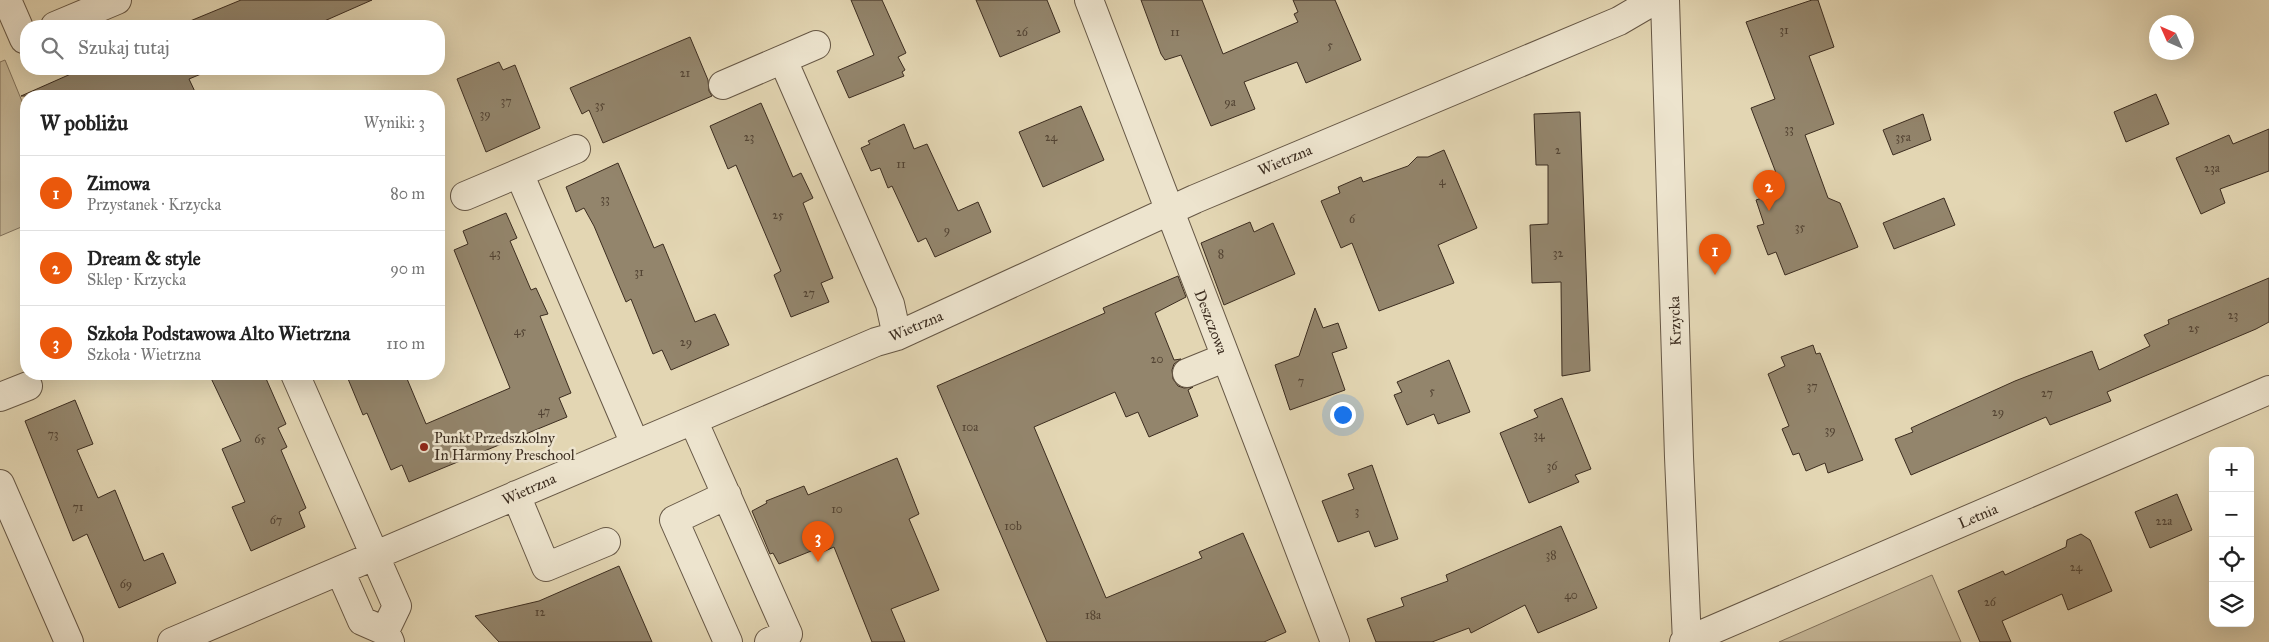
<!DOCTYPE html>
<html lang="pl">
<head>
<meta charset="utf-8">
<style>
  body { margin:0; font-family:"IM FELL Great Primer",serif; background:#f6f6f6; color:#222 }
  .controls { position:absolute; right:15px; bottom:15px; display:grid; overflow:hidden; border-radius:10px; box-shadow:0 5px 20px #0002 }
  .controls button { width:45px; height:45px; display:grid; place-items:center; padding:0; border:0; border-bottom:1px solid #e0e0e0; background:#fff; color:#222; font:25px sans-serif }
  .compass { position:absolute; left:2149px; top:15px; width:45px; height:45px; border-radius:50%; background:#fff; box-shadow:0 5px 20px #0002; rotate:315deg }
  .you { position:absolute; left:1342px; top:414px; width:18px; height:18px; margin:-12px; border:4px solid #fff; border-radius:50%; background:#1a73e8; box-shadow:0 0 0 8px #1a73e833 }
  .badge { display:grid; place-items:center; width:32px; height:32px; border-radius:50%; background:#ea580c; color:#fff; font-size:16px; font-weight:700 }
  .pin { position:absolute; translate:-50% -41px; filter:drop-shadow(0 1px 2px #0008) }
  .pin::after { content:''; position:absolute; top:26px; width:18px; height:15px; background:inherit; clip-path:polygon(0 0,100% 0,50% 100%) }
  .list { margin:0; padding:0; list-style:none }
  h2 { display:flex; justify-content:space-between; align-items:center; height:65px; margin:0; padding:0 20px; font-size:21px }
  h2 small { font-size:16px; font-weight:400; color:#767676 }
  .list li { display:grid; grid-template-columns:32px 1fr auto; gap:15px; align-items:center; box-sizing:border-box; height:75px; padding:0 20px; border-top:1px solid #e0e0e0 }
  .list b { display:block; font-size:19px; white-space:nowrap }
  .list p { margin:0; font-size:16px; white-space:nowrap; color:#767676 }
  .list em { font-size:16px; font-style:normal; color:#767676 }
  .icon { flex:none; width:28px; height:28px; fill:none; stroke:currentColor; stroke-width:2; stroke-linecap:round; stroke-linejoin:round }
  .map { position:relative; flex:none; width:2269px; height:642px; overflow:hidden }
  .search { position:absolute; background:#fff; box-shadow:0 5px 20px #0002; left:20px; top:20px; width:425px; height:55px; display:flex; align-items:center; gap:12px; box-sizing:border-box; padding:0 18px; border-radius:20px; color:#767676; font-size:19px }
  .panel { position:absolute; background:#fff; box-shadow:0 5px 20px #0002; left:20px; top:90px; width:425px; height:290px; border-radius:20px }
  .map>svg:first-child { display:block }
  .green { fill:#c7b99a; stroke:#82735d }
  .building { fill:#93856c; stroke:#3c2d20 }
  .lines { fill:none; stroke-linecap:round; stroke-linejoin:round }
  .minor-casing { stroke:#665745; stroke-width:30 }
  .minor { stroke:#ede4ce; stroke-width:28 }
  .poi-dot { fill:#8f2418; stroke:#ede4ce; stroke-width:2 }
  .labels { text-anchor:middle; stroke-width:5; stroke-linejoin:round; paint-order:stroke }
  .number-label { font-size:12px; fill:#524333 }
  .street-label { font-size:15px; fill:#3c2d20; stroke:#ede4ce }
  .poi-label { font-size:15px; fill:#3c2d20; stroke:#ede4ce; text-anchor:start }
</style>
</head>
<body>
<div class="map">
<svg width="2269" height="642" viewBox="0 0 2269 642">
  <rect width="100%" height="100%" fill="#e3d6b3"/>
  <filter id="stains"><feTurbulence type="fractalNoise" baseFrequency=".004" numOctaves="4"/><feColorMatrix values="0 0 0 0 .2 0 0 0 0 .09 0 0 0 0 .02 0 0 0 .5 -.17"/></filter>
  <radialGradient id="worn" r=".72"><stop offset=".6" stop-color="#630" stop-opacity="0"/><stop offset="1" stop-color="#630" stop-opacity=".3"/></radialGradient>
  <path class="green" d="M5,60L26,111V225L0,236V62Z
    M1932,575L1961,642H1779Z"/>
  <path class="building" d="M241,0H372L313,26H178Z
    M851,0H882L906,53L898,57L905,70L902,72L904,76L849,98L837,71L874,55Z
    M976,0H1047L1060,32L1000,57Z
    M1141,0H1202L1223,54L1298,22L1294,14L1298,12L1293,0H1335L1361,60L1306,83L1297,62L1244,82L1255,109L1211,126L1181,55L1165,60L1161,54Z
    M1812,0H1818L1834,47L1809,56L1834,124L1805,135L1828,198L1840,203L1858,247L1785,275L1776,252L1768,255L1757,226L1764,224L1756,200L1783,191L1751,108L1775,99L1746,22Z
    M690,37L708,80L709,91L712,96L603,143L589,110L582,114L570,88Z
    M499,62L503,70L515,65L540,128L486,152L457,79Z
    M213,69L189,79L197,96H21L82,69Z
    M2156,94L2169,124L2126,142L2114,112Z
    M761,103L793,177L801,173L813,198L803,203L833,278L821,283L829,302L791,317L774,275L781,271L736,165L728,169L710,126Z
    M1081,106L1104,160L1043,187L1019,132Z
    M1580,112L1590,371L1562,376L1561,282L1532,283L1530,225L1548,224V165H1536L1534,114Z
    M1923,114L1931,140L1893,155L1883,130Z
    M904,124L914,149L927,144L958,211L978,202L991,232L935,257L926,238L918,242L892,186L888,188L880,168L871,171L861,148L870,144L868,141Z
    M2269,129V171L2220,189L2225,203L2201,214L2176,158L2229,135L2233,144Z
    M1444,150L1477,228L1438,245L1454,283L1379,311L1352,243L1341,248L1321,201L1340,193L1338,187L1361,177L1363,182L1408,166L1417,157H1428Z
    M618,163L654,248L663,244L695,322L715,314L729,345L671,370L662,350L653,354L631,299L626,302L594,226L584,208L576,212L566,187Z
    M1944,198L1955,225L1894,249L1883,223Z
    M506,213L517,238L510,241L531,290L536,288L548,314L540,316L571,393L559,398L567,417L409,482L402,465L391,470L367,413L363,415L346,374H405L426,424L510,388L454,250L468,244L463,231Z
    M1250,222L1254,232L1273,223L1295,274L1224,305L1201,243Z
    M1178,276L1186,297L1155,313L1174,360L1181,359L1174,364L1172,370L1173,379L1178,386L1184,388L1193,387L1188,390L1198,416L1149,437L1138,412L1126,417L1115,392L1034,427L1106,598L1202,558L1199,552L1243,533L1286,632L1264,642H1047L937,386L1105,313L1103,308Z
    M2269,278V322L2256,329L2107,392L2111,401L2050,425L2046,417L1911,475L1895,439L1913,432L1911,428L2015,381L2092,351L2099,370L2150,346L2144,335L2169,324L2168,320Z
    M1315,308L1323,328L1338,323L1347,348L1332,353L1345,390L1290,410L1275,365L1299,356Z
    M1813,345L1816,354L1820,353L1863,460L1828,473L1825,463L1806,471L1799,453L1793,455L1782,429L1789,426L1768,374L1785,366L1781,357Z
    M1449,360L1470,412L1438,424L1434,414L1407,425L1394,395L1402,392L1397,382Z
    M209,374H264L286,424L278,428L287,447L281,450L306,508L299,512L305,527L251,551L232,507L245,502L222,449L241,441Z
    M1562,398L1591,469L1575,475L1579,482L1529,503L1500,433L1538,417L1534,410Z
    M75,400L93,444L77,450L98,498L115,490L144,561L163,553L176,583L119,608L87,534L73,541L25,421Z
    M897,458L919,514L909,519L939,590L891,609L905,642H872L834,547L818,554L816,549L779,564L773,553L770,554L752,511L767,503L766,501L804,486L808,495Z
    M1372,465L1398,539L1375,547L1369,531L1338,542L1322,501L1354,489L1348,474Z
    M2177,494L2192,530L2150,548L2135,512Z
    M1561,526L1597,608L1538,633L1525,605L1471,633L1469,628L1432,642H1376L1367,619L1404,606L1401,598L1448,581L1446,575Z
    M2081,534L2090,540L2112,591L2068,610L2062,594L2002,621L2011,642H1980L1958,591L2003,571L2005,575L2066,547L2067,540Z
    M619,566L652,642H499L475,616L539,601Z"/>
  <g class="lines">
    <defs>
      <path id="minor" d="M7,0L24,39H26
        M1089,0L1335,642
        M1665,0L1679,457L1687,642
        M55,26L117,0
        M783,60L890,304L897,336
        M723,85L816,45
        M519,173L635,444
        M465,196L576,149
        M1187,373L1224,358
        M295,374L397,606L385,631
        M0,397L28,386
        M693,420L788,634L769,642
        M0,484L69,642
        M516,495L546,567L606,542
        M727,495L674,520L728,642
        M340,571L362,621L385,631L390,642
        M172,642L876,342L897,336L1195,199L1619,21L1655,0
        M1684,642L2269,390"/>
    </defs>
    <use href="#minor" class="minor-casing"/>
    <use href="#minor" class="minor"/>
  </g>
  <circle class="poi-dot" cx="424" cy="447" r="5"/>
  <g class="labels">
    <g class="number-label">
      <text x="1784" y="34">31</text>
      <text x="1022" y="36">26</text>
      <text x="1175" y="36">11</text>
      <text x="1330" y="49">5</text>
      <text x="685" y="77">21</text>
      <text x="506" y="105">37</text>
      <text x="1230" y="106">9a</text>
      <text x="600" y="109">35</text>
      <text x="485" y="118">39</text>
      <text x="1789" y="133">33</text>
      <text x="749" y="141">23</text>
      <text x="1051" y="141">24</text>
      <text x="1903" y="141">35a</text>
      <text x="1558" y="154">2</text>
      <text x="901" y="168">11</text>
      <text x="2212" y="172">23a</text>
      <text x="1442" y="185">4</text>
      <text x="605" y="203">33</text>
      <text x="778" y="219">25</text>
      <text x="1352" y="223">6</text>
      <text x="1800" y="231">35</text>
      <text x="947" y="234">9</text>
      <text x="495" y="257">43</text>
      <text x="1558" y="257">32</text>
      <text x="1221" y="258">8</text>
      <text x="639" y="276">31</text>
      <text x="809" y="297">27</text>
      <text x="2233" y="319">23</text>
      <text x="2194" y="332">25</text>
      <text x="520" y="335">45</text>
      <text x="686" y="346">29</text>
      <text x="1157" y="363">20</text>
      <text x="1301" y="385">7</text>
      <text x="1812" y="390">37</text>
      <text x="1432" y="395">5</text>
      <text x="2047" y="397">27</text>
      <text x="544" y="415">47</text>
      <text x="1998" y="416">29</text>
      <text x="970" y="431">10a</text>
      <text x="1830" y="434">39</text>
      <text x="53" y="438">73</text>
      <text x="1539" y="439">34</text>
      <text x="260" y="443">65</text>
      <text x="1552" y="470">36</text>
      <text x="78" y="511">71</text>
      <text x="837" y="513">10</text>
      <text x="1357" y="515">3</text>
      <text x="276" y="524">67</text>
      <text x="2164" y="525">22a</text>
      <text x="1013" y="530">10b</text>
      <text x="1551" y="559">38</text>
      <text x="2076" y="571">24</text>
      <text x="126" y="588">69</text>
      <text x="1571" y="599">40</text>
      <text x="1990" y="606">26</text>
      <text x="540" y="616">12</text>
      <text x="1093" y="619">18a</text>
    </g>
    <g class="street-label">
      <text transform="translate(1285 160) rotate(-23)" y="5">Wietrzna</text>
      <text transform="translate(1675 321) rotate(-92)" y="5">Krzycka</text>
      <text transform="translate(1211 322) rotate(69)" y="5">Deszczowa</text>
      <text transform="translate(916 326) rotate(-23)" y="5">Wietrzna</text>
      <text transform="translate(529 489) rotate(-24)" y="5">Wietrzna</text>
      <text transform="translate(1978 516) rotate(-23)" y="5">Letnia</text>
    </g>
    <g class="poi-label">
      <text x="434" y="443">Punkt Przedszkolny<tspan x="434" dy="17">In Harmony Preschool</tspan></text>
    </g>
  </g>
  <rect width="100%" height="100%" filter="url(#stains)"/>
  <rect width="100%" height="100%" fill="url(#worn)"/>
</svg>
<div class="controls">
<button>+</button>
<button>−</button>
<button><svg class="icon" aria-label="locate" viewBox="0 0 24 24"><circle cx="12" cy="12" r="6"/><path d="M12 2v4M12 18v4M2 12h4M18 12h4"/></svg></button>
<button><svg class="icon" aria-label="layers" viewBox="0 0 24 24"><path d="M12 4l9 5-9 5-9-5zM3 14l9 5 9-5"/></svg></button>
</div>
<svg class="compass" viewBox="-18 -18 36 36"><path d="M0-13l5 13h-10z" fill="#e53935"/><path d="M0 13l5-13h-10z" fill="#767676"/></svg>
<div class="you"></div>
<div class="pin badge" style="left:1715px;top:275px">1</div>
<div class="pin badge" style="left:1769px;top:211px">2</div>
<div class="pin badge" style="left:818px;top:562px">3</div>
<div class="search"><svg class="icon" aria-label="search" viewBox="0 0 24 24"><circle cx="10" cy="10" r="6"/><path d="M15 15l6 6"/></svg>Szukaj tutaj</div>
<section class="panel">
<h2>W pobliżu<small>Wyniki: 3</small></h2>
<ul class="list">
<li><span class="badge">1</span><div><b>Zimowa</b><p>Przystanek · Krzycka</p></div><em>80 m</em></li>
<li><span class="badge">2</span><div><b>Dream &amp; style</b><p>Sklep · Krzycka</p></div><em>90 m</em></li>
<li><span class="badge">3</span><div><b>Szkoła Podstawowa Alto Wietrzna</b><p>Szkoła · Wietrzna</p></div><em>110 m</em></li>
</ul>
</section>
</div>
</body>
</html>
